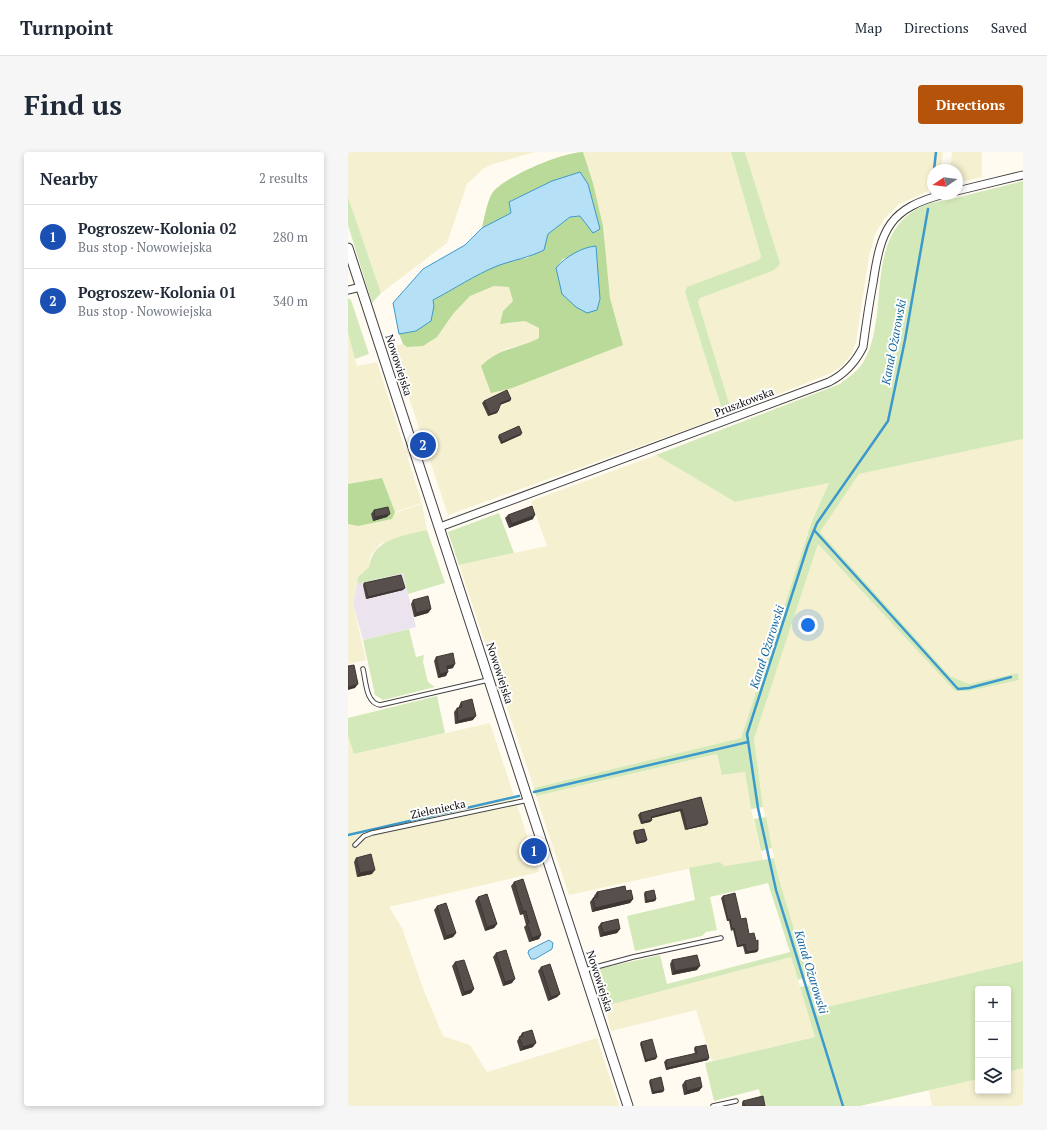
<!DOCTYPE html>
<html lang="en">
<head>
<meta charset="utf-8">
<style>
  body { margin:0; font-family:"PT Serif",serif; background:#f6f6f7; color:#1f2937 }
  .controls { position:absolute; right:12px; bottom:12px; display:grid; overflow:hidden; border-radius:4px; box-shadow:0 2px 6px #0003 }
  .controls button { width:36px; height:36px; display:grid; place-items:center; padding:0; border:0; border-bottom:1px solid #e0e1e3; background:#fff; color:#1f2937; font:20px sans-serif }
  .compass { position:absolute; left:579px; top:12px; width:36px; height:36px; border-radius:50%; background:#fff; box-shadow:0 2px 6px #0003; rotate:257deg }
  .you { position:absolute; left:460px; top:473px; width:14px; height:14px; margin:-10px; border:3px solid #fff; border-radius:50%; background:#1a73e8; box-shadow:0 0 0 6px #1a73e833 }
  .badge { display:grid; place-items:center; width:26px; height:26px; border-radius:50%; background:#b45309; color:#fff; font-size:13px; font-weight:700 }
  .pin { position:absolute; translate:-50% -50%; border:2px solid #fff; box-shadow:0 1px 4px #0006 }
  .list { margin:0; padding:0; list-style:none }
  h2 { display:flex; justify-content:space-between; align-items:center; height:52px; margin:0; padding:0 16px; font-size:17px }
  h2 small { font-size:13px; font-weight:400; color:#747a83 }
  .list li { display:grid; grid-template-columns:26px 1fr auto; gap:12px; align-items:center; box-sizing:border-box; height:64px; padding:0 16px; border-top:1px solid #e0e1e3 }
  .list b { display:block; font-size:15px; white-space:nowrap }
  .list p { margin:0; font-size:13px; white-space:nowrap; color:#747a83 }
  .list em { font-size:13px; font-style:normal; color:#747a83 }
  .icon { flex:none; width:22px; height:22px; fill:none; stroke:currentColor; stroke-width:2; stroke-linecap:round; stroke-linejoin:round }
  .map { position:relative; flex:none; width:675px; height:954px; overflow:hidden; border-radius:4px }
  header { display:flex; align-items:center; gap:24px; box-sizing:border-box; height:56px; padding:0 20px; background:#fff; border-bottom:1px solid #e0e1e3 }
  header strong { font-size:19px }
  nav { display:flex; gap:22px; margin-inline-start:auto; font-size:14px }
  .intro { display:flex; align-items:center; justify-content:space-between; box-sizing:border-box; height:96px; padding:0 24px }
  h1 { margin:0; font-size:28px }
  .button { padding:10px 18px; border-radius:4px; background:#b45309; color:#fff; font-size:14px; font-weight:700 }
  main { display:flex; gap:24px; padding:0 24px }
  aside { flex:1; background:#fff; border-radius:4px; box-shadow:0 2px 6px #0003 }
  .map>svg:first-child { display:block }
  .industrial { fill:#ebe3ed }
  .farmland { fill:#f5f0d0 }
  .green { fill:#d4e9b9 }
  .forest { fill:#b9da99; fill-rule:evenodd }
  .water { fill:#b5e0f6; stroke:#3c99cc }
  .lines { fill:none; stroke-linecap:round; stroke-linejoin:round }
  .stream { stroke:#3c99cc; stroke-width:2.5 }
  .service-casing { stroke:#414141; stroke-width:5.5 }
  .minor-casing { stroke:#414141; stroke-width:9 }
  .tertiary-casing { stroke:#414141; stroke-width:11 }
  .service { stroke:#fff; stroke-width:3.5 }
  .minor { stroke:#fff; stroke-width:7 }
  .tertiary { stroke:#fff; stroke-width:9 }
  .wall { fill:#4b4440 }
  .shaded-wall { fill:#3d3734 }
  .building { fill:#574f4b; stroke:#3d3734 }
  .labels { text-anchor:middle; stroke-width:4; stroke-linejoin:round; paint-order:stroke }
  .street-label { font-size:11px; fill:#0e0e0e; stroke:#fff }
  .water-label { font-size:12px; font-style:italic; fill:#186aa0; stroke:#fff }
</style>
</head>
<body>
<header>
<strong>Turnpoint</strong>
<nav><a>Map</a><a>Directions</a><a>Saved</a></nav>
</header>
<div class="intro"><h1>Find us</h1><a class="button">Directions</a></div>
<main>
<aside>
<h2>Nearby<small>2 results</small></h2>
<ul class="list">
<li><span class="badge" style="background:#1a4fb4">1</span><div><b>Pogroszew-Kolonia 02</b><p>Bus stop · Nowowiejska</p></div><em>280 m</em></li>
<li><span class="badge" style="background:#1a4fb4">2</span><div><b>Pogroszew-Kolonia 01</b><p>Bus stop · Nowowiejska</p></div><em>340 m</em></li>
</ul>
</aside>
<div class="map">
<svg width="675" height="954" viewBox="0 0 675 954">
  <rect width="100%" height="100%" fill="#fffbf0"/>
  <path class="industrial" d="M55,421L68,475L15,488L5,452L9,432Z"/>
  <path class="farmland" d="M0,0H187L145,12L135,17L119,32L99,91L33,141L0,45Z
    M235,0H383L413,104L411,108L337,140L376,264L100,363L44,195L55,192L59,195L89,185L105,162L122,144L146,134L162,135L165,149L155,159L159,172L177,169L191,176V186L180,192L160,196L141,206L275,193L262,146L255,74L245,31Z
    M397,0H595L593,18H585V37L551,52L537,66L527,82L521,104L508,190L503,203L494,214L483,221L384,261L350,150L352,146L432,111Z
    M604,0H634V25L609,31V18H602Z
    M0,181L9,214L29,210L74,351L47,360L34,326L0,332Z
    M675,287V809L470,857L431,727L415,655L406,587L470,392L607,539H621L671,528L670,521L621,532L602,524L472,380L511,322Z
    M308,303L387,350L481,331L464,369L393,586L186,636L111,413L199,394L183,349Z
    M74,352L79,378L32,392L22,404L21,415L10,425L5,452L18,508L0,512V372L10,374L43,367L47,361Z
    M142,571L191,720L41,755L54,776L76,839L95,884L122,893L139,920L249,886L271,954H0V584L6,602Z
    M369,602L375,623L397,620L403,657L415,709L376,714L371,710L221,743L188,644Z
    M443,805L467,885L364,909L348,858L263,879L257,854Z
    M675,916V954H584L581,938L630,927V939H660V920Z"/>
  <path class="green" d="M383,0H397L432,111L430,115L424,119L352,146L350,150L384,261L376,264L337,140L339,135L411,108L413,104Z
    M675,29V287L511,322L472,380L602,524L621,532L670,521L671,528L621,539H607L470,392L406,587L415,655L403,657L397,620L374,623L369,602L188,644L186,636L393,586L464,369L481,331L387,350L308,303L492,232C501,225 511,218 516,209C543,162 514,81 575,54C584,50 595,49 604,47C628,41 651,35 675,29Z
    M0,45L33,141L24,151L0,73Z
    M0,146L3,148L21,202L7,207L0,181Z
    M151,361L166,401L111,413L100,380Z
    M79,378L97,431L60,442L55,421L9,432L10,425L21,415C25,386 55,384 79,378Z
    M61,477L68,505L76,503L75,510L80,530L87,535L35,548L27,543L15,488Z
    M89,544L97,581L6,602L0,584V566Z
    M418,665L424,696L413,699L406,667Z
    M426,706L431,727L460,824L450,828L443,805L257,854L246,818L312,803L319,832L442,800L420,731L362,745L369,778L358,780L354,784L287,799L279,764L347,748L341,716L371,710L377,714Z
    M675,809V916L660,920V837H630V927L512,954H415L411,937L366,949L357,911L467,885L452,835L463,833L470,857Z"/>
  <path class="forest" d="M235,0L245,31L255,74L262,146L275,193L164,236L143,241L133,214C153,194 169,198 191,186V176L177,169L152,172L155,159L165,149L161,135L146,134L122,144L105,162L89,185L75,194L59,195L55,192L51,182L68,179L86,154L85,148C114,133 147,108 180,106L200,82L222,65L232,64L252,77L204,29L161,50L163,61L134,76C136,67 140,46 145,40C158,24 215,0 235,0ZM226,103L249,109L250,139L252,147L221,148L214,142L208,116L215,107Z
    M34,326L47,360L44,367L10,374L0,372V332Z"/>
  <path class="water" d="M232,20L240,32L252,77L245,81L232,64L222,65L200,82L196,98C180,106 165,108 149,114C127,123 106,137 85,148L86,154L83,169L68,179L51,182L45,151L75,117L117,93L134,76L163,61L161,50L204,29Z
    M248,94L252,147L249,158L239,161L228,155L214,142L208,116C217,105 234,95 248,94Z
    M201,788L205,791L204,797L187,807H183L180,801L181,798Z"/>
  <g class="lines">
    <path class="stream" d="M586,18L588,0
      M583,40L585,23
      M466,378L610,537L621,536L663,525
      M186,640L400,590
      M0,683L171,644
      M495,954L428,738L410,656L399,582L460,393L469,371L540,269L557,188L580,57"/>
    <defs>
      <path id="service" d="M15,517C18,530 18,551 32,553L140,528
        M7,693L16,684L24,681L180,648
        M237,818L285,805L373,786
        M365,954L388,949"/>
      <path id="minor" d="M609,39L675,23
        M0,138L13,135
        M92,375L481,230C497,222 507,211 515,195C518,173 521,152 525,131C533,77 541,56 597,42"/>
      <path id="tertiary" d="M0,96L280,954"/>
    </defs>
    <use href="#service" class="service-casing"/>
    <use href="#minor" class="minor-casing"/>
    <use href="#tertiary" class="tertiary-casing"/>
    <use href="#service" class="service"/>
    <use href="#minor" class="minor"/>
    <use href="#tertiary" class="tertiary"/>
  </g>
  <path class="wall" d="M163,247L162,249L152,253L149,261L140,264L134,251L136,249Z
    M151,283H173L153,292L150,285Z
    M26,358L39,365L25,369L23,362Z
    M160,363L185,367L161,376L157,366Z
    M16,431L55,438L18,447L15,433Z
    M65,448L83,457L80,461L66,465L63,452Z
    M88,505L105,516L100,517L98,524L90,526L86,509Z
    M113,550L125,568L107,572L106,560L109,556H111V554Z
    M353,645L359,673L337,678L332,659L303,666L304,668L302,670L293,672L290,663L292,661Z
    M286,679L299,688L297,690L288,692L285,681Z
    M8,706L24,722L9,725L6,710Z
    M166,730L193,783L191,787L181,790L176,775L178,773L175,762L172,763L163,734Z
    M278,739L285,747L282,751L244,760L242,750L245,746L246,745V744L249,740Z
    M297,740L308,747L307,749L297,751L296,742Z
    M375,744L393,767L410,798L409,800L397,802L395,794L389,795L385,778L383,779L381,769H379L373,746Z
    M130,745L149,772L146,776L137,779L127,749Z
    M89,754L108,781L105,785L96,788L86,758Z
    M253,771L272,777L269,781L252,785L250,775Z
    M148,801L164,831L155,834L145,805Z
    M324,808L349,818L324,823L322,812Z
    M107,810L126,837L123,841L114,844L104,814Z
    M193,815L212,842L209,845L200,849L190,819Z
    M174,881L185,895L172,899L169,889Z
    M293,890L308,907L297,910L292,892Z
    M347,895L360,908L318,918L316,910L318,908L347,902L346,897Z
    M302,928L316,938L315,940L304,942L301,930Z
    M337,929L354,935L351,939L336,943L334,933Z
    M395,949L417,954H394V951Z"/>
  <path class="shaded-wall" d="M163,247L162,249L151,253L153,251Z
    M150,259L149,261L140,264L142,262Z
    M174,281L173,283L153,292L154,290Z
    M42,362L39,365L25,369L27,365Z
    M187,363L185,367L161,376L164,372Z
    M57,436L55,438L18,447L20,445Z
    M83,457L80,461L66,465L68,461Z
    M107,512L105,516L96,518L99,514Z
    M100,520L98,524L90,526L92,522Z
    M10,532L7,536L0,538V535Z
    M128,564L125,568L107,572L110,569Z
    M334,657L332,659L301,667L303,665Z
    M304,668L302,670L293,672L294,670Z
    M360,671L359,673L337,678L339,677Z
    M299,688L297,690L288,692L289,690Z
    M27,718L24,722L9,725L12,721Z
    M285,747L282,751L244,760L247,756Z
    M308,747L307,749L297,751L299,749Z
    M175,759H178L175,762L172,763Z
    M149,772L146,776L137,779L139,775Z
    M272,777L269,781L252,785L255,781Z
    M108,781L105,785L96,788L98,784Z
    M193,783L191,787L181,790L184,786Z
    M397,792L395,794L389,795L390,794Z
    M410,798L409,800L397,802L399,800Z
    M352,814L349,818L324,823L327,819Z
    M167,827L164,831L155,834L157,830Z
    M126,837L123,841L114,844L116,840Z
    M212,842L209,845L200,849L203,845Z
    M188,891L185,895L172,899L175,895Z
    M309,905L308,907L297,910L298,908Z
    M361,906L360,908L318,918L319,916Z
    M354,935L351,939L336,943L339,939Z
    M316,938L315,940L304,942L305,940Z"/>
  <path class="building" d="M159,238L163,247L153,251L150,259L142,262L136,249Z
    M171,274L174,281L154,290L151,283Z
    M184,354L187,363L164,372L160,363Z
    M40,355L42,362L27,365L26,358Z
    M53,423L57,436L20,445L16,431Z
    M80,444L83,457L68,461L65,448Z
    M105,501L107,512L99,514L100,520L92,522L88,505Z
    M6,513L10,532L0,535V514Z
    M124,547L128,564L110,569L109,556L114,555L113,550Z
    M353,645L360,671L339,677L334,657L303,665L304,668L294,670L292,661Z
    M296,677L299,688L289,690L286,679Z
    M23,702L27,718L12,721L8,706Z
    M175,727L193,783L184,786L179,771H181L178,759H175L166,730Z
    M277,734L278,739L283,738L285,747L247,756L245,746L250,745L249,740Z
    M306,738L308,747L299,749L297,740Z
    M387,741L393,767L398,766L401,782L406,781L408,789L410,788V798L399,800L397,792L390,794L386,776L384,777L382,767L380,768L375,744Z
    M139,742L149,772L139,775L130,745Z
    M98,751L108,781L98,784L89,754Z
    M270,767L272,777L255,781L253,771Z
    M158,798L167,827L157,830L148,801Z
    M349,803L352,814L327,819L324,808Z
    M116,808L126,837L116,840L107,810Z
    M202,812L212,842L203,845L193,815Z
    M184,878L188,891L175,895L171,885L175,884L174,881Z
    M304,887L309,905L298,908L293,890Z
    M358,893L361,906L319,916L318,908L349,901L347,895Z
    M313,925L316,938L305,940L302,928Z
    M352,925L354,935L339,939L337,929Z
    M415,944L417,954H397L395,949Z"/>
  <g class="labels">
    <g class="street-label">
      <text transform="translate(51 213) rotate(72)" y="4">Nowowiejska</text>
      <text transform="translate(396 250) rotate(-21)" y="4">Pruszkowska</text>
      <text transform="translate(152 521) rotate(72)" y="4">Nowowiejska</text>
      <text transform="translate(90 657) rotate(-12)" y="4">Zieleniecka</text>
      <text transform="translate(252 829) rotate(72)" y="4">Nowowiejska</text>
    </g>
    <g class="water-label">
      <text transform="translate(546 190) rotate(-79)" y="4">Kanał Ożarowski</text>
      <text transform="translate(419 495) rotate(-72)" y="4">Kanał Ożarowski</text>
      <text transform="translate(463 820) rotate(73)" y="4">Kanał Ożarowski</text>
    </g>
  </g>
</svg>
<div class="controls">
<button>+</button>
<button>−</button>
<button><svg class="icon" aria-label="layers" viewBox="0 0 24 24"><path d="M12 4l9 5-9 5-9-5zM3 14l9 5 9-5"/></svg></button>
</div>
<svg class="compass" viewBox="-18 -18 36 36"><path d="M0-13l5 13h-10z" fill="#e53935"/><path d="M0 13l5-13h-10z" fill="#747a83"/></svg>
<div class="you"></div>
<div class="pin badge" style="left:186px;top:699px;background:#1a4fb4">1</div>
<div class="pin badge" style="left:75px;top:293px;background:#1a4fb4">2</div>
</div>
</main>
</body>
</html>
